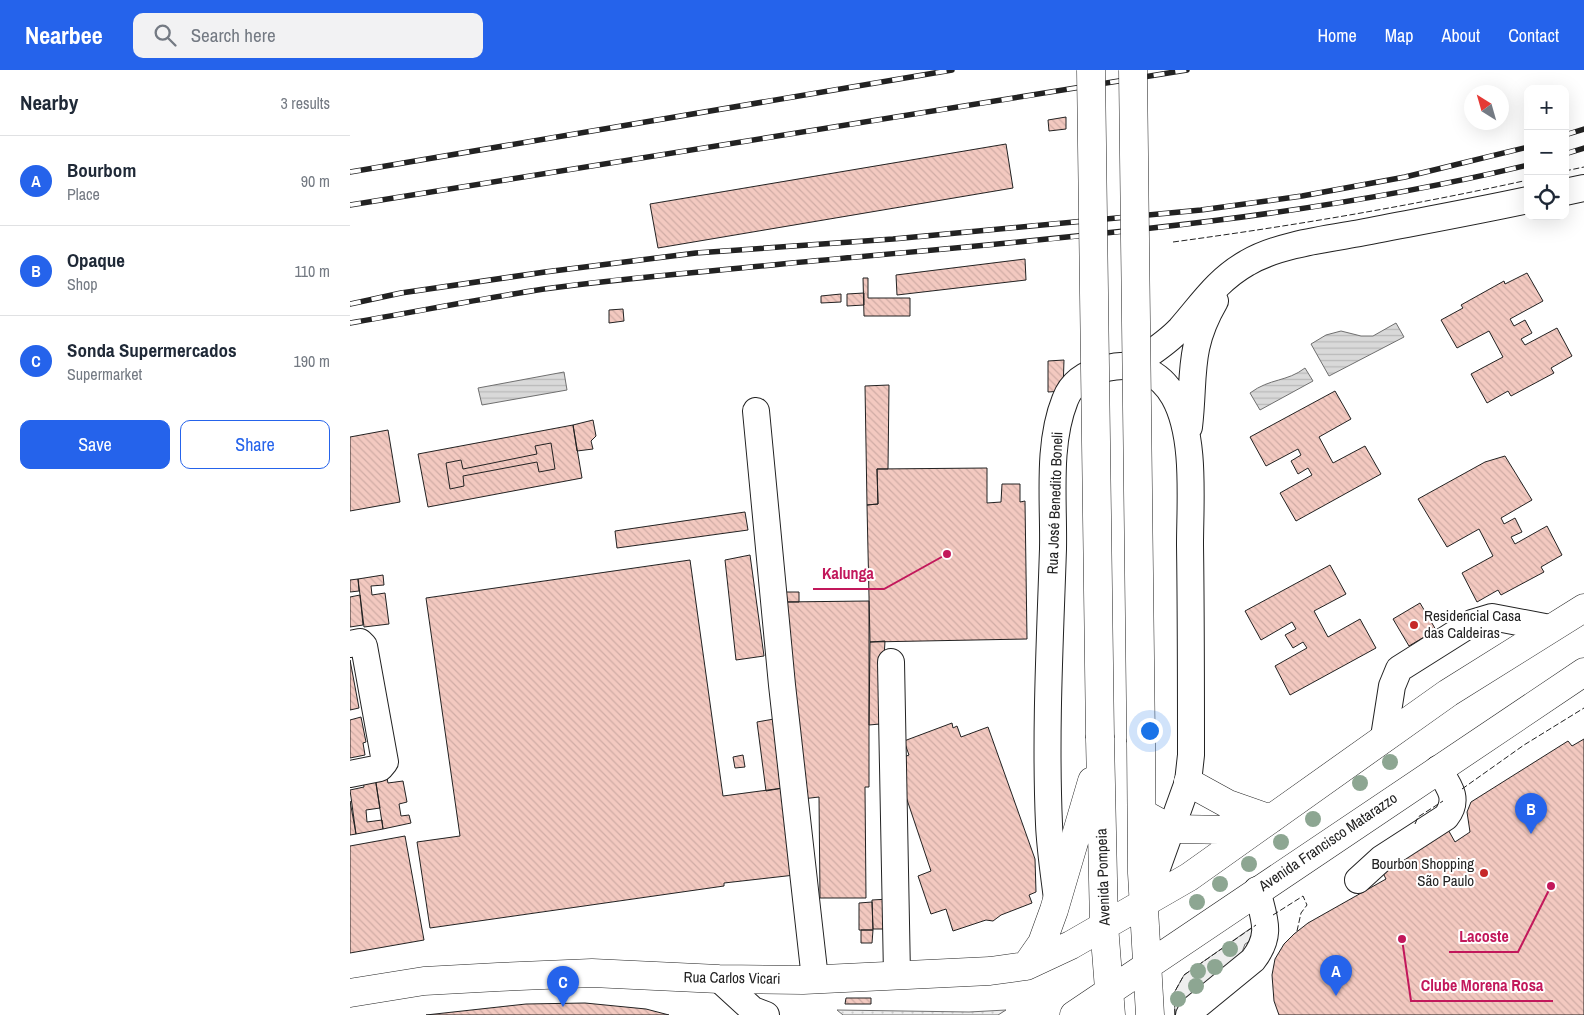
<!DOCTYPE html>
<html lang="en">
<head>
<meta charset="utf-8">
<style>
  body { margin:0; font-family:"Archivo Narrow",sans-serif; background:#f2f2f3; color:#1f2937 }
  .controls { position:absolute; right:15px; top:15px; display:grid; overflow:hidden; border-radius:10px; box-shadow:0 5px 20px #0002 }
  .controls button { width:45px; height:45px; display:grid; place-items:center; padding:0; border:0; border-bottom:1px solid #e0e1e3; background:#fff; color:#1f2937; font:25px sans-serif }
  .compass { position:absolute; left:1114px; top:15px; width:45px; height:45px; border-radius:50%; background:#fff; box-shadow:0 5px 20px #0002; rotate:323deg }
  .you { position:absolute; left:799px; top:660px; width:18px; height:18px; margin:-12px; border:4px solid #fff; border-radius:50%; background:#1a73e8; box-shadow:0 0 0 8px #1a73e833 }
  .badge { display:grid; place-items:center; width:32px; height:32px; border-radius:50%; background:#2563eb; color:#fff; font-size:16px; font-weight:700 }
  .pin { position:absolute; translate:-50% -41px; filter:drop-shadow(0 1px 2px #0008) }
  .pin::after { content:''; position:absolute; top:26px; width:18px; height:15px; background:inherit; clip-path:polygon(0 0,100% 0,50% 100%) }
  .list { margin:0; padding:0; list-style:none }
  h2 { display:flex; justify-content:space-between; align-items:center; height:65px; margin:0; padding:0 20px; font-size:21px }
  h2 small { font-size:16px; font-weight:400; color:#747a83 }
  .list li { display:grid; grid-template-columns:32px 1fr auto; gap:15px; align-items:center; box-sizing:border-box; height:90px; padding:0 20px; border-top:1px solid #e0e1e3 }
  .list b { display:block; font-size:19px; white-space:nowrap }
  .list p { margin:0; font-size:16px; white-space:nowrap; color:#747a83 }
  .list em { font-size:16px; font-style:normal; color:#747a83 }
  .actions { display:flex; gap:10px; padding:15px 20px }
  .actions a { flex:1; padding:11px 0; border:1px solid #2563eb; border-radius:10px; text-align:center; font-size:18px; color:#2563eb }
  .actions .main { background:#2563eb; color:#fff }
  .icon { flex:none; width:28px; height:28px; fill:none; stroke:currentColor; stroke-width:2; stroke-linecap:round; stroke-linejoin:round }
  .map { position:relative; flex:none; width:1234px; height:945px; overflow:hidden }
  header { display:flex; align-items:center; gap:30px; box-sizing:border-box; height:70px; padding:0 25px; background:#2563eb; color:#fff }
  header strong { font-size:24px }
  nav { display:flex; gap:28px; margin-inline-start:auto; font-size:18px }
  .search { width:350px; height:45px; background:#f2f2f3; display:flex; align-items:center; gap:12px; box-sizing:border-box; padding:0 18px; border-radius:10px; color:#747a83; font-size:19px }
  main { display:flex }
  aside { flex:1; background:#fff }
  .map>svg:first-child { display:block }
  .grass { fill:#eee; stroke:#6f6f6f }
  .park { fill:url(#park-dots); stroke:#6f6f6f }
  .water { fill:url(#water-rules); stroke:#6f6f6f }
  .building { fill:url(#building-back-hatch); stroke:#222 }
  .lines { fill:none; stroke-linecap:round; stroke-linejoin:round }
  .minor-casing { stroke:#222; stroke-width:28 }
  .major-casing { stroke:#222; stroke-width:29 }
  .minor { stroke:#fff; stroke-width:26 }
  .major { stroke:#fff; stroke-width:28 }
  .rail-casing { stroke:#222; stroke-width:5.5 }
  .rail { stroke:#fff; stroke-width:4; stroke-dasharray:11; stroke-linecap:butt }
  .major-bridge-casing { stroke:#222; stroke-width:29; stroke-linecap:butt }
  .major-bridge { stroke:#fff; stroke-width:28 }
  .fence { stroke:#222; stroke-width:1; stroke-dasharray:6 2.5; stroke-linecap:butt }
  .tree { fill:#8da692 }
  .poi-dot { fill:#c62828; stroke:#fff; stroke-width:2 }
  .labels { text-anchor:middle; stroke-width:4; stroke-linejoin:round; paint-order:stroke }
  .street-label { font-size:15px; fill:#222; stroke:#fff }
  .poi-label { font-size:15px; fill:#222; stroke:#fff; text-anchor:start }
  .leader { fill:none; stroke:#c2185b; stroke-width:2 }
  .callout-dot { fill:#c2185b; stroke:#fff; stroke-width:2 }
  .callout-label { font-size:16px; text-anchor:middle; font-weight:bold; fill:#c2185b; stroke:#fff; stroke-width:4; stroke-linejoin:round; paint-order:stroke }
</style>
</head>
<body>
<header>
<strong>Nearbee</strong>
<div class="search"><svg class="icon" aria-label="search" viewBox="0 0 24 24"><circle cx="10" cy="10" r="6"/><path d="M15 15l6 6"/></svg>Search here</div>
<nav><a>Home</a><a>Map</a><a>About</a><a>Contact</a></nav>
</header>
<main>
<aside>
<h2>Nearby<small>3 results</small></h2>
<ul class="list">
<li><span class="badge">A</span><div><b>Bourbom</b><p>Place</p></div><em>90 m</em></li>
<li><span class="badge">B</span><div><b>Opaque</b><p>Shop</p></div><em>110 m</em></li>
<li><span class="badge">C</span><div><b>Sonda Supermercados</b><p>Supermarket</p></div><em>190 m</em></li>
</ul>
<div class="actions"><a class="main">Save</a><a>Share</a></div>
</aside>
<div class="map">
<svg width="1234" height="945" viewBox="0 0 1234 945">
  <defs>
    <pattern id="park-dots" width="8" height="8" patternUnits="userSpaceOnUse" patternTransform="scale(1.25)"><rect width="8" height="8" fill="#eee"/><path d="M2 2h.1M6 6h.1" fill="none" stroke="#ccc" stroke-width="1.8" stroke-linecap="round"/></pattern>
    <pattern id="water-rules" width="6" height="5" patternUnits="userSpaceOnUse" patternTransform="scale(1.25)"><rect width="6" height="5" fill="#d9d9d9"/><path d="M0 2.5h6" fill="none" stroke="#bababa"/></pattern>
    <pattern id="building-back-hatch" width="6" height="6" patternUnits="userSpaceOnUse" patternTransform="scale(1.25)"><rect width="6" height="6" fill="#f3c9c0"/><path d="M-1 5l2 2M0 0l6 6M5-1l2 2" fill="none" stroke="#d0aca5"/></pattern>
  </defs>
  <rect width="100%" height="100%" fill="#fff"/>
  <path class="grass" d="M901,858L907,867L895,874L891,885L830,936L825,945L824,923L834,905Z"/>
  <path class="park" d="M487,940L619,942L656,940L648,945H493Z"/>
  <path class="water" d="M1046,253L1054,267L979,306L961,274L976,265L991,261L1011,266H1023Z
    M955,298L963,311L910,340L900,323C920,308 937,312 955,298Z
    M214,302L217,320L132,335L128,318Z"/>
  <path class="building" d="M716,47V59L699,61L698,50Z
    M656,74L663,118L308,178L300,134Z
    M675,189L676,210L547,225L546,205Z
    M1177,203L1193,231L1160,249L1164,256L1175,250L1182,263L1171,269L1175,275L1207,258L1222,286L1201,298L1204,303L1161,326L1158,321L1137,333L1121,304L1153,287L1139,261L1107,278L1091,250L1113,238L1111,235L1154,211L1155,214Z
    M513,208H518V228H560V246H514Z
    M514,223V235L497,236V224Z
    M491,224V232L471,233V226Z
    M273,239L274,251L259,253V240Z
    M714,290L713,321L698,322V291Z
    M539,315L538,399H527L528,434L517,435L515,316Z
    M985,321L1001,349L969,367L983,393L1015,376L1031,404L946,451L930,423L962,405L958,398L948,404L941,391L951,385L948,379L916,396L900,367Z
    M243,350L246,366L241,371L243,379L227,381L223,355Z
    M223,355L232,408L78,437L68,384Z
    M38,360L50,432L0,441V367Z
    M201,373L205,399L189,402L187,392L113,406L114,416L100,419L96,393L111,390L113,399L187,384L185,376Z
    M1155,386L1182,430L1151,448L1154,454L1165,448L1172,462L1161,467L1165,474L1197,456L1212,485L1191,497L1194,502L1151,525L1148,520L1127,532L1112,503L1143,486L1129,459L1097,477L1068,429L1135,392Z
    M637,398V433L651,432L652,414H670V432L675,431L677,569L520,572L517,435L528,434L527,399Z
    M395,442L398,460L267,478L265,461Z
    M400,485L414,586L386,590L375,490Z
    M340,490L373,726L433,718L445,805L374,813V816L80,858L67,772L110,766L76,528Z
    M980,495L996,524L964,541L978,567L1010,549L1026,578L940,625L925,596L957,578L953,572L943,578L935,565L946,559L942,552L911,570L895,541Z
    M33,505L34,515L21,516L22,525L35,523L39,554L14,557L8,509Z
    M8,509L9,521L0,522V510Z
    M432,522H449V532H432Z
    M10,525L13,555L0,557V527Z
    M519,531V717H515L516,828H470L469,727L452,729L432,532Z
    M1070,533L1086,560L1059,576L1043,549Z
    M535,571L530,654L519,655L520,572Z
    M0,590L9,638L0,640Z
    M11,647L16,672L13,673L15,685L0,688V650Z
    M424,649L433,718L416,721L407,652Z
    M602,653L603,658L607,656L611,667L638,657L685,789L686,822L679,825L682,833L651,845L643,851L636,850L603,861L596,839L581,844L568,806L581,801L544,691L559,685L554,671Z
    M1234,669V945H929L924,931L922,905L925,889L934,874L944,864L958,853L1036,809L1030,797L1096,756L1105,772L1120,762L1117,742L1121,732L1218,671L1222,676Z
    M393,685L395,697L385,698L383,687Z
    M36,704L38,713L53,711L57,732L49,734L51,746L59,745L61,753L33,759L25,707Z
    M25,707L30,738L16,740L17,752L32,750L33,759L6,764L0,720L14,717L13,709Z
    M0,731L6,764L0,765Z
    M55,766L74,870L0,883V776Z
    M539,829L535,859H523L522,830Z
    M522,832L523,860H509V833Z
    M511,860H523L522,873H511Z
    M496,928H521V934H495Z
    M235,933L296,939L319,945H76L176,934Z"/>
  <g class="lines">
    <defs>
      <path id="minor" d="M1215,122L1234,118
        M782,296C799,284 816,274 830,259C852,234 867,210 897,193C927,175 976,169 1010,163C1066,152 1122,142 1178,130
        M406,341L432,615L465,909
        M839,357C845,306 837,279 865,231
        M0,574L10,572L14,576L35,692L30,698L0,704
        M541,592L547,905
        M1034,667L1042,616L1049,599L1122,553L1142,547L1200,558
        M1008,810L1031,789L1096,747C1110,729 1099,716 1088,699
        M707,829C704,804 700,779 699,754C695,662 700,570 703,479C704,431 697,375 715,330C722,311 739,302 757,298C785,291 810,302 824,327C846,366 840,431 840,475C841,545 841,615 841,685L838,712L794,834
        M369,909L403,940L416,945
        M839,945L843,939L903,890C923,864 914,849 907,820"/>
      <path id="major" d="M750,668L754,855L761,945
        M791,672L792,803L800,945
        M838,712L878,734L921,749
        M792,743L821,759L885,760L910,752
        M676,896L692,873L704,840L742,711
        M0,923L74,911L148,907L242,903L369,909L453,910L640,901L676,896L721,875L839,807L1098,623L1234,538
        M724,945L1234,602"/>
    </defs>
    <use href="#minor" class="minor-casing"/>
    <use href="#major" class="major-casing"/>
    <use href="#minor" class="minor"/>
    <use href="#major" class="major"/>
    <defs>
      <path id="rail" d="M1215,65L1234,59
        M1215,84L1234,78
        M0,102L602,0
        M0,135L837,0
        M0,234L51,223L195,202L346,183L543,169L851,140L952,126L1055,107L1178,77
        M0,253C65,242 129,229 194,219C273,208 353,202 432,194C681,170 934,154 1178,95"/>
    </defs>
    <use href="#rail" class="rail-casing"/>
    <use href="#rail" class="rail"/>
    <defs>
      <path id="major-bridge" d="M741,0L750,668
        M783,0L791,672"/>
    </defs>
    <use href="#major-bridge" class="major-bridge-casing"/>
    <use href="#major-bridge" class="major-bridge"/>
    <path class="fence" d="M1215,101L1234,97
      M823,172C942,156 1060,136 1178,110
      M1112,719L1174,675L1234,638
      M1065,754L1068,747L1093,731
      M923,845L953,826L957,835L951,843L947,861
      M825,945L824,923L834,905L906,855"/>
  </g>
  <g class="tree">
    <circle cx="1040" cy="692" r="8"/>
    <circle cx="1010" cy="713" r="8"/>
    <circle cx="963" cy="749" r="8"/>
    <circle cx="931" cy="772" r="8"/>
    <circle cx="899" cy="794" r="8"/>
    <circle cx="870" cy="814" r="8"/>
    <circle cx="847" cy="832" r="8"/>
    <circle cx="880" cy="879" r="8"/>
    <circle cx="865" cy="897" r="8"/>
    <circle cx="848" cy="901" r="8"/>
    <circle cx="846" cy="916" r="8"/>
    <circle cx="828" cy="929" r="8"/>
  </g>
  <g class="poi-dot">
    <circle cx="1064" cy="555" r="5"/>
    <circle cx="1134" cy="803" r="5"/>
  </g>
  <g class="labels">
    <g class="street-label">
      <text transform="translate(705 433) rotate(-88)" y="5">Rua José Benedito Boneli</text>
      <text transform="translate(978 772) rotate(-34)" y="5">Avenida Francisco Matarazzo</text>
      <text transform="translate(753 807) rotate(-92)" y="5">Avenida Pompeia</text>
      <text transform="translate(382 908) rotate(1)" y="5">Rua Carlos Vicari</text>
    </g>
    <g class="poi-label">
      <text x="1074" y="551">Residencial Casa<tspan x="1074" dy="17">das Caldeiras</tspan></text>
      <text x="1124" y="799" text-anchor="end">Bourbon Shopping<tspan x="1124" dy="17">São Paulo</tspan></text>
    </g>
  </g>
  <path class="leader" d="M597 484L534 519H463M1201 816L1168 882H1099M1052 869L1061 931H1203"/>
  <g class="callout-dot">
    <circle cx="597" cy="484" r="5"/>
    <circle cx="1201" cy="816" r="5"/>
    <circle cx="1052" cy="869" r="5"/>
  </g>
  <g class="callout-label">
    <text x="498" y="509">Kalunga</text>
    <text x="1134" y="872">Lacoste</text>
    <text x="1132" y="921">Clube Morena Rosa</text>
  </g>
</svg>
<div class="controls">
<button>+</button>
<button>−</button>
<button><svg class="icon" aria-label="locate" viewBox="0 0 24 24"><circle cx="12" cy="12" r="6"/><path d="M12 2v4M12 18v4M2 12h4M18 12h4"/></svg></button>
</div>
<svg class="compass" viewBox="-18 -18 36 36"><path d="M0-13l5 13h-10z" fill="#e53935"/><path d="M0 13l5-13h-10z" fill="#747a83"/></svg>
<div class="you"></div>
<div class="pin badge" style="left:986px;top:926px">A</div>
<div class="pin badge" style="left:1181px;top:764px">B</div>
<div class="pin badge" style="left:213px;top:937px">C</div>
</div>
</main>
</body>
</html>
